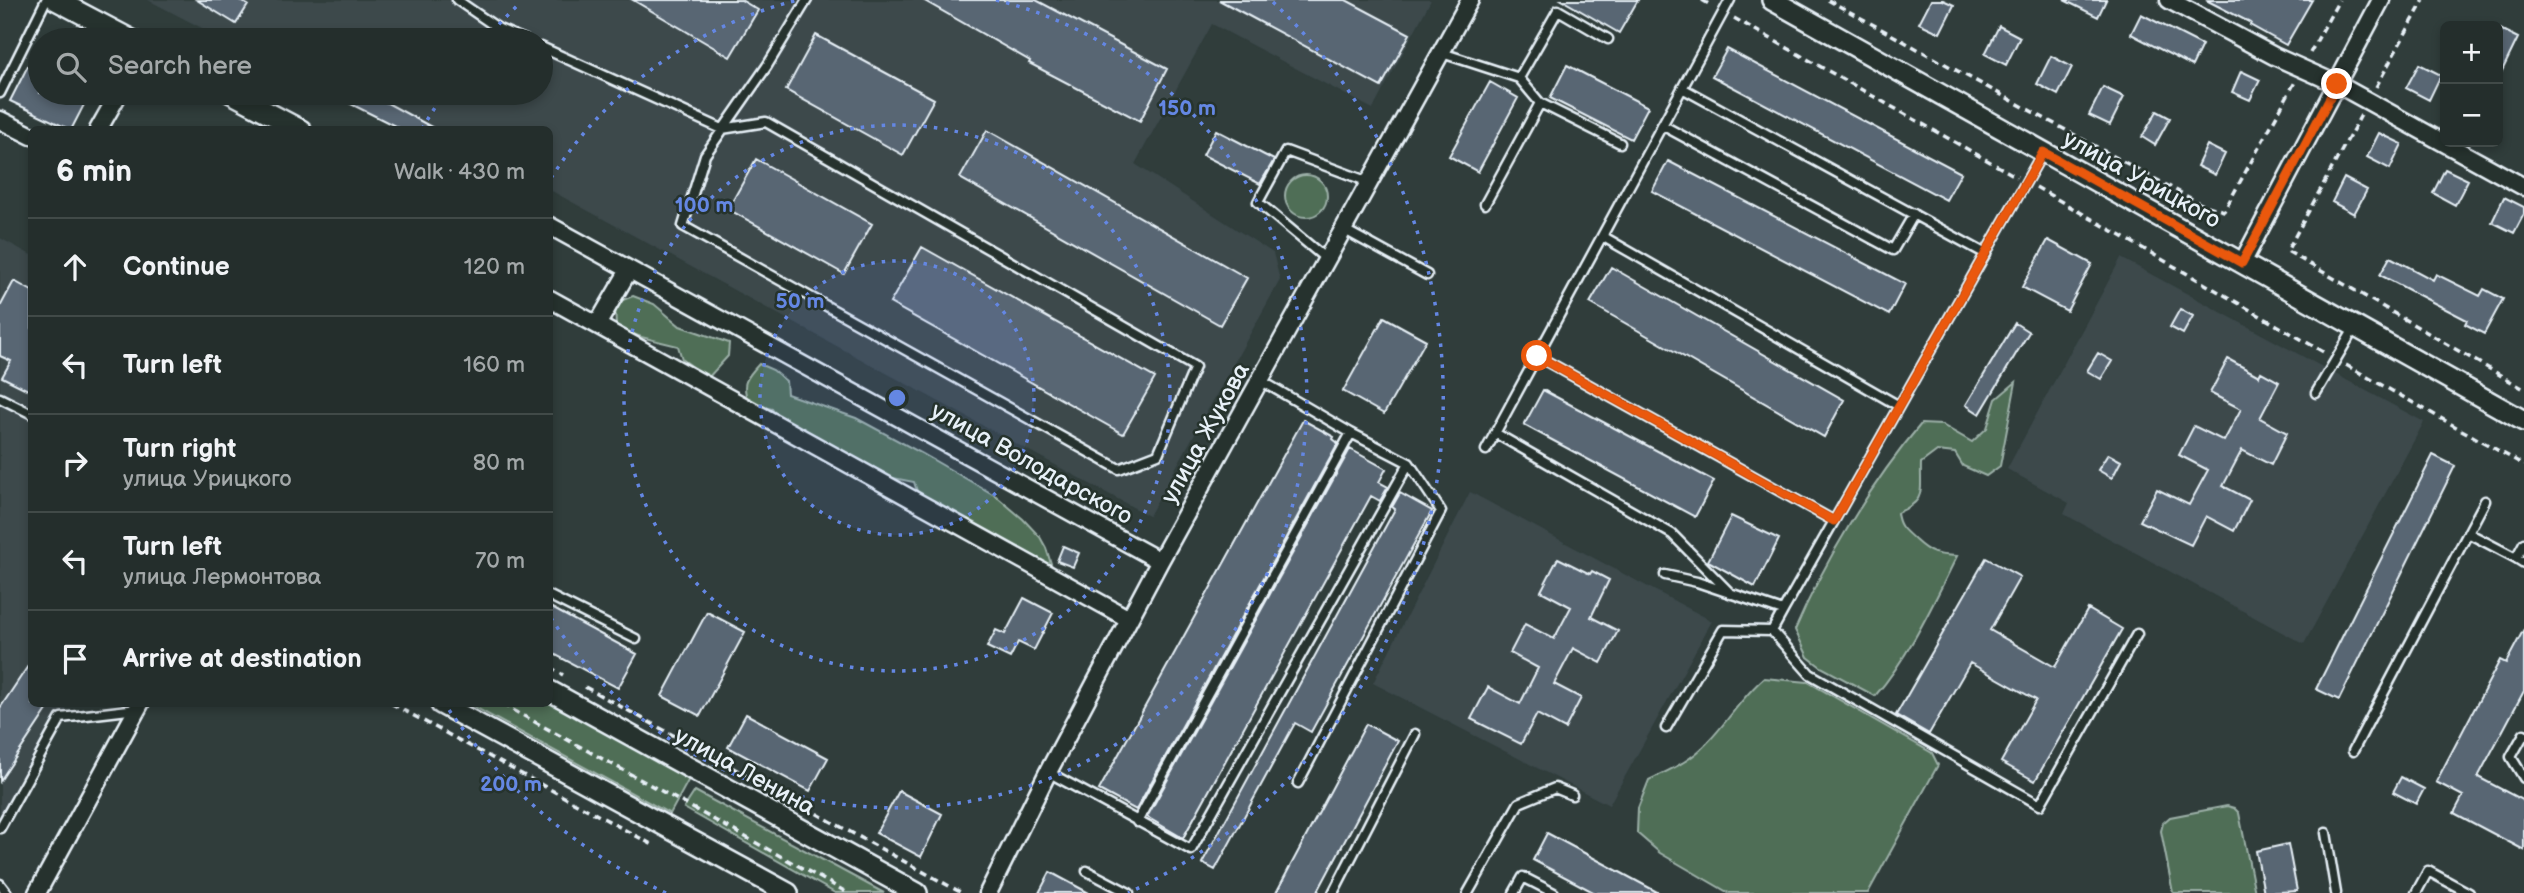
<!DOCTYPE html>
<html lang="en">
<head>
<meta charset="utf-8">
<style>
  body { margin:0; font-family:"Balsamiq Sans",sans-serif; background:#2c3634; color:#f1f3f6 }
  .controls { position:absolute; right:21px; top:21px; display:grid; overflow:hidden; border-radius:10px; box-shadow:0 4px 10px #0003 }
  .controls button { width:63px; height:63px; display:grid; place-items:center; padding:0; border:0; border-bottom:2px solid #414a48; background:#242e2c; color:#f1f3f6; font:35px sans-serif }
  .stop { position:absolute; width:21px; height:21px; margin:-16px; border:5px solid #ea580c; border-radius:50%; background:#fff }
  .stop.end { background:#ea580c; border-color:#fff; box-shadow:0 2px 7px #0008 }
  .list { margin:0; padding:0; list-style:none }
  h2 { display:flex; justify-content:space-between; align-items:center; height:91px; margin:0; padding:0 28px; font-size:30px }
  h2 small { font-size:23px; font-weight:400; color:#a3a8a9 }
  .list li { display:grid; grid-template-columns:46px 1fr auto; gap:21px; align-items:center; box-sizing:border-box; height:98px; padding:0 28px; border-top:2px solid #414a48 }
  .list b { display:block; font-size:26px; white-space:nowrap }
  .list p { margin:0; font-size:23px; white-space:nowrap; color:#a3a8a9 }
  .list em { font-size:23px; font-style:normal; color:#a3a8a9 }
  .icon { flex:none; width:38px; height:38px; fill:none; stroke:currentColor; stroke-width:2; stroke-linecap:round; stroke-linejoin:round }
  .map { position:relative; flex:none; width:2524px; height:893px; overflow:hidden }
  .search { position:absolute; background:#242e2c; box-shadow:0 4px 10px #0003; left:28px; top:28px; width:525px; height:77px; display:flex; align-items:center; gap:18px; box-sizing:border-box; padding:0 24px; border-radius:38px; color:#a3a8a9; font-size:26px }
  .panel { position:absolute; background:#242e2c; box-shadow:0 4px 10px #0003; left:28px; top:126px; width:525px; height:581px; border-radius:10px }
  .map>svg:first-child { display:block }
  .built { fill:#3c494c }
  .green { fill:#506e57; stroke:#9cb0a8; stroke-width:2 }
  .building { fill:#586673; stroke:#e8f1f8; stroke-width:2 }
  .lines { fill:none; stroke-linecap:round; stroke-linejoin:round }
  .service-casing { stroke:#e8f1f8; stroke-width:13 }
  .minor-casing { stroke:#e8f1f8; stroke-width:21 }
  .tertiary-casing { stroke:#e8f1f8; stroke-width:24 }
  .path { stroke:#e8f1f8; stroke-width:3.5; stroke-dasharray:7 5; stroke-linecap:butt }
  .service { stroke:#26332d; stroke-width:8 }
  .minor { stroke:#26332d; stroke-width:16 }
  .tertiary { stroke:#26332d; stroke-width:19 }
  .route { stroke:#ea580c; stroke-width:9 }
  .ring { fill:none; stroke:#6487e3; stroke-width:3.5; stroke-dasharray:3.5 7 }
  .labels { text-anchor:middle; stroke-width:5; stroke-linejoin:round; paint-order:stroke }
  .street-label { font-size:24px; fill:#e8f1f8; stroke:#26332d }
  .centre { fill:#6487e3; stroke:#26332d; stroke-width:3.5 }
  .ring-label { font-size:21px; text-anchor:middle; font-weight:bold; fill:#6487e3; stroke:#26332d; stroke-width:5; stroke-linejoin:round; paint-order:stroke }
</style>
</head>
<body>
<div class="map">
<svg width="2524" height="893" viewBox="0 0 2524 893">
  <rect width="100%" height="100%" fill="#303d3b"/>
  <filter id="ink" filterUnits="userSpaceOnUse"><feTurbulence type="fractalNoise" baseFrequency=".0143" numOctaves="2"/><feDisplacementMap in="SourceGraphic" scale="14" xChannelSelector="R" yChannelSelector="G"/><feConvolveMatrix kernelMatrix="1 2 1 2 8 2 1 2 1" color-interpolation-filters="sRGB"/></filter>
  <g filter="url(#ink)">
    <path class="built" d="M148,0H1431L1373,109L1212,24L1135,164L1273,253L1280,280L1149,516L550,190V130L432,129L433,127L369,93H541V40H262L253,36L250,40H225Z
      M0,238L31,255L32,704H69L0,828Z
      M2121,258L2424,422L2304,644L2064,514L2069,503L2007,469Z
      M1470,492L1712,621L1609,805L1373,683Z"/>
    <path class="green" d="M1285 196a21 21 0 1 1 42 0a21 21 0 1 1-42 0Z
      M633,296L654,304L680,326L729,343L728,356L708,378L682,359L678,346L641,337L616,327L615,303Z
      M759,364L773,370L786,381L787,394L856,418L923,454L996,496L1023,519L1040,537L1046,548L1053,570L919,497L914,482L878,475L842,455L817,436L780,421L772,409L749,404C741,384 745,379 759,364Z
      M2016,382L2000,466L1986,476L1963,466L1955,453L1937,451L1921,463C1920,493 1927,500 1897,513C1899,528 1905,530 1915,540C1930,554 1936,555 1957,556C1933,604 1910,655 1875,696L1821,667L1808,657L1795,630C1825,560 1872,482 1921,424L1942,425L1972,442L1987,428L1996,399Z
      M1764,678L1808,682L1932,753L1938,765L1868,893H1729L1660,853L1637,833L1638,808L1649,780C1668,771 1686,763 1701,749C1725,727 1739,699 1764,678Z
      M550,702L689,779L670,814L469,704Z
      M695,791L884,893H835L684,808Z
      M2227,806L2234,808L2239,813L2255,893H2173L2161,831L2163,823L2170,817Z"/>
    <path class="building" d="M197,0H239L248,5L236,24Z
      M633,0H741L758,10L730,57Z
      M923,0H1036L1167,69L1140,121L1029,63L1030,61Z
      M1219,0H1346L1410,34L1381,87Z
      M1562,0H1638L1619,33Z
      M1931,0H1943L1954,5L1940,33L1919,23Z
      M2064,0H2106L2098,17Z
      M2206,0H2312L2286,45L2250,25L2251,23Z
      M2141,14L2202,45L2192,66L2131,34Z
      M1999,26L2020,37L2006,65L1985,54Z
      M2498,28L2518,38L2498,79Z
      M816,35L934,99L903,155L786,90Z
      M40,42V93H90L71,130L10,101Z
      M1727,49L1961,173L1946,200L1712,76Z
      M2051,56L2072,67L2058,95L2037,84Z
      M2419,64L2441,75L2429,100L2406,88Z
      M1567,65L1648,107L1631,139L1550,98Z
      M2241,71L2260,80L2250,100L2232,92Z
      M1490,82L1518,98L1478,172L1449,156Z
      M2103,87L2124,97L2110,125L2089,115Z
      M329,93H369L437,130H403Z
      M2157,111L2170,118L2155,145L2142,137Z
      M987,130L1247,278L1220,325L960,178Z
      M1216,130L1274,160L1260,184L1203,155Z
      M2379,133L2402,144L2390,169L2367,157Z
      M2207,145L2225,154L2215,175L2197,166Z
      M756,159L872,224L844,274L728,209Z
      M1668,161L1905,284L1889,315L1652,191Z
      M2445,169L2468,180L2455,205L2433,193Z
      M2344,178L2367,190L2354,214L2332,202Z
      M2504,197L2524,207V214L2514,233L2492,222Z
      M2048,240L2092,264L2067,311L2022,287Z
      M922,247L1155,378L1123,434L890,303Z
      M2390,257L2433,280L2436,274L2480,296L2484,289L2503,299L2484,334L2465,324L2467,320L2380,275Z
      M1611,267L1844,400L1824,437L1590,303Z
      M14,281L32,291V392L2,377L11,361L0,356V307Z
      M2180,309L2193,316L2183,334L2170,327Z
      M1384,317L1426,340L1384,414L1343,391Z
      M2015,323L2029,332L1980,414L1966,405Z
      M2098,353L2112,361L2101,379L2087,371Z
      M2228,359L2259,376L2261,372L2279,382L2260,418L2287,433L2271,465L2242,450L2223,486L2250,500L2234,531L2206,516L2191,545L2140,521L2157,489L2189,505L2208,470L2179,455L2194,426L2224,441L2241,409L2210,393Z
      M1543,390L1714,481L1695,517L1524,425Z
      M1303,420L1334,437L1333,439L1338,443L1136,810L1099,790Z
      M1350,449L1386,469L1379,482L1388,487L1380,501L1371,496L1183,838L1147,817Z
      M2108,454L2121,461L2112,478L2098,470Z
      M2433,455L2455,466L2339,700L2316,689Z
      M1400,493L1432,511L1311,732L1295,723L1215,870L1202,863L1395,509L1392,507Z
      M1731,516L1779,539L1755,587L1708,561Z
      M1063,546L1079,553L1073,567L1057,561Z
      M1558,558L1590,574L1592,571L1609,580L1591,617L1618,631L1601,663L1573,648L1554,684L1581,698L1565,729L1537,714L1521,744L1471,719L1488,687L1520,704L1538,668L1510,653L1525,624L1554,639L1571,607L1541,591Z
      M1986,558L2020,577L1990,630L2055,667L2088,609L2122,629L2035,781L2001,762L2036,700L1970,663L1929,734L1896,715Z
      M1024,598L1053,613L1034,650L1018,642L1010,658L987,647L996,630L1005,634Z
      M550,607L637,654L618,688L550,652Z
      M707,612L745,632L700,716L662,696Z
      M2524,629V691L2478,777L2524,801V850L2454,813L2463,796L2436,782L2500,660L2506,663Z
      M32,660V704H51L0,781V708Z
      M746,714L828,758L810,791L728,747Z
      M1366,724L1398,741L1317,893H1276Z
      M2401,777L2424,789L2416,804L2393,792Z
      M899,791L942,814L921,857L876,833Z
      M1547,833L1659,893H1595L1533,860Z
      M2288,844L2297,891L2264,893L2256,851Z
      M1050,872L1089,893H1039Z"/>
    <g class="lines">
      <defs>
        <path id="service" d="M457,0L499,29L525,40
          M541,47L722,129L766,122L1195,367L1158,454L1119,469L683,226L705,155L767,66L807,0
          M1442,53L1519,78L1540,103L1485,204
          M1519,78L1558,10L1608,39
          M1682,88L1986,254
          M0,93L46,0
          M1540,103L1620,143
          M1662,125L1893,250L1914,214
          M1343,229L1427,275
          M1602,236L1899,406
          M1326,259L1258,202L1286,151L1369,182
          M1537,356L1834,521
          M1260,380L1351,433L1409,463L1441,511L1298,783
          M2316,393L2355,327
          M0,398L32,414
          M1495,433L1672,534L1731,594
          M1486,450L1730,0
          M2468,533L2485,501
          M2524,543L2516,558L2524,563
          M1665,575L1697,582L1783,611L2043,152
          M550,596L636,639
          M1772,631L1810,674L2040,805L2137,634
          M1666,728L1723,630L1772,631L1783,611
          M2524,734L2511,757L2524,778
          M2353,751L2468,533L2516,558
          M1048,772L1191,850L1409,463
          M1137,822L1351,433
          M0,828L61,718L137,709
          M2326,833L2336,893
          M1087,871L1129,893
          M0,884L7,893
          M1333,893L1415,734
          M1468,893L1519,803L1555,788L1572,795
          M1514,893L1523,877L1554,893
          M2416,893L2428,871L2469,893"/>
        <path id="minor" d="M2169,0L2274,56L2337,84L2524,187
          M0,120L32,136
          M98,130L119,93
          M550,226L1160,561
          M2242,263L2381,0
          M550,299L1129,619
          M597,325L629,270
          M37,893L140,704
          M988,893L1048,772L1160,561L1470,0"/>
        <path id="tertiary" d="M56,0L132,40
          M1772,0L2524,421
          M231,93L301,130
          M550,691L917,893
          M441,704L788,893"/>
      </defs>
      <use href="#service" class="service-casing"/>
      <use href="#minor" class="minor-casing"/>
      <use href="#tertiary" class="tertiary-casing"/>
      <path class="path" d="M1702,0L1712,6
        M1828,0L2201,204L2224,211L2295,82
        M1734,18L2017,177
        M2310,53L2339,0
        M2376,87L2424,0
        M2361,115L2287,251L2524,389
        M2036,187L2327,354
        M2346,365L2524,465
        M550,667L563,675
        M585,687L962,893
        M392,704L653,845
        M502,704L848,893"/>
      <use href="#service" class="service"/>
      <use href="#minor" class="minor"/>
      <use href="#tertiary" class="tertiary"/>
    </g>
  </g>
  <g class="lines" filter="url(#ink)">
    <path class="route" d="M1537,356L1834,521L2043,152L2242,263L2337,84"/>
  </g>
  <circle cx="897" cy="398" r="137" fill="#6487e3" fill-opacity=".12"/>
  <g class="ring">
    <circle cx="897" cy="398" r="137"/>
    <circle cx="897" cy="398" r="273"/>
    <path d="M551 178A410 410 0 0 1 798 0M996 0A410 410 0 1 1 551 618"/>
    <path d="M666 893A546 546 0 0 1 447 707M422 129A546 546 0 0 1 442 97M485 40A546 546 0 0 1 521 2M1273 2A546 546 0 0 1 1128 893"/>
  </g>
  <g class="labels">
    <g class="street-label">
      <text transform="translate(2142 179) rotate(29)" y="8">улица Урицкого</text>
      <text transform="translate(1205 433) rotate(-61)" y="8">улица Жукова</text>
      <text transform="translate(1032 463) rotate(29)" y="8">улица Володарского</text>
      <text transform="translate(745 771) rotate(29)" y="8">улица Ленина</text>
    </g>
  </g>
  <circle cx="897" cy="398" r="10" class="centre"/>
  <g class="ring-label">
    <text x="1187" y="115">150 m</text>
    <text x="704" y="212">100 m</text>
    <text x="800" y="308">50 m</text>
    <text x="511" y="791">200 m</text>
  </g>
</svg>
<div class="controls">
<button>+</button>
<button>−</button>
</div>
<div class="stop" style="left:1537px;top:356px"></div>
<div class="stop end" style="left:2337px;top:84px"></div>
<div class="search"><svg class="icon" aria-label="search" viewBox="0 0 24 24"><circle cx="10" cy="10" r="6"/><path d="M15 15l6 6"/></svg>Search here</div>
<section class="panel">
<h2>6 min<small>Walk · 430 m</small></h2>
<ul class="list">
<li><svg class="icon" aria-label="ahead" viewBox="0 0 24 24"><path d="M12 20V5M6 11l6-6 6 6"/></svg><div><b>Continue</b></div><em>120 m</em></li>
<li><svg class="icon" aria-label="left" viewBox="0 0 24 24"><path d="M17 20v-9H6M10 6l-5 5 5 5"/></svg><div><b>Turn left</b></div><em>160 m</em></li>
<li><svg class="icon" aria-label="right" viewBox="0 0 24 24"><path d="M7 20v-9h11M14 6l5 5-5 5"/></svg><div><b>Turn right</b><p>улица Урицкого</p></div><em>80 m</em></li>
<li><svg class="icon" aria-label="left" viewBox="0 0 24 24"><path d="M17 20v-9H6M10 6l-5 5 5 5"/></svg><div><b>Turn left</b><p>улица Лермонтова</p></div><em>70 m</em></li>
<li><svg class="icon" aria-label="arrive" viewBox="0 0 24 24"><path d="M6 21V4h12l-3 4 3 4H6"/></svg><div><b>Arrive at destination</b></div></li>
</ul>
</section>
</div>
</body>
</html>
